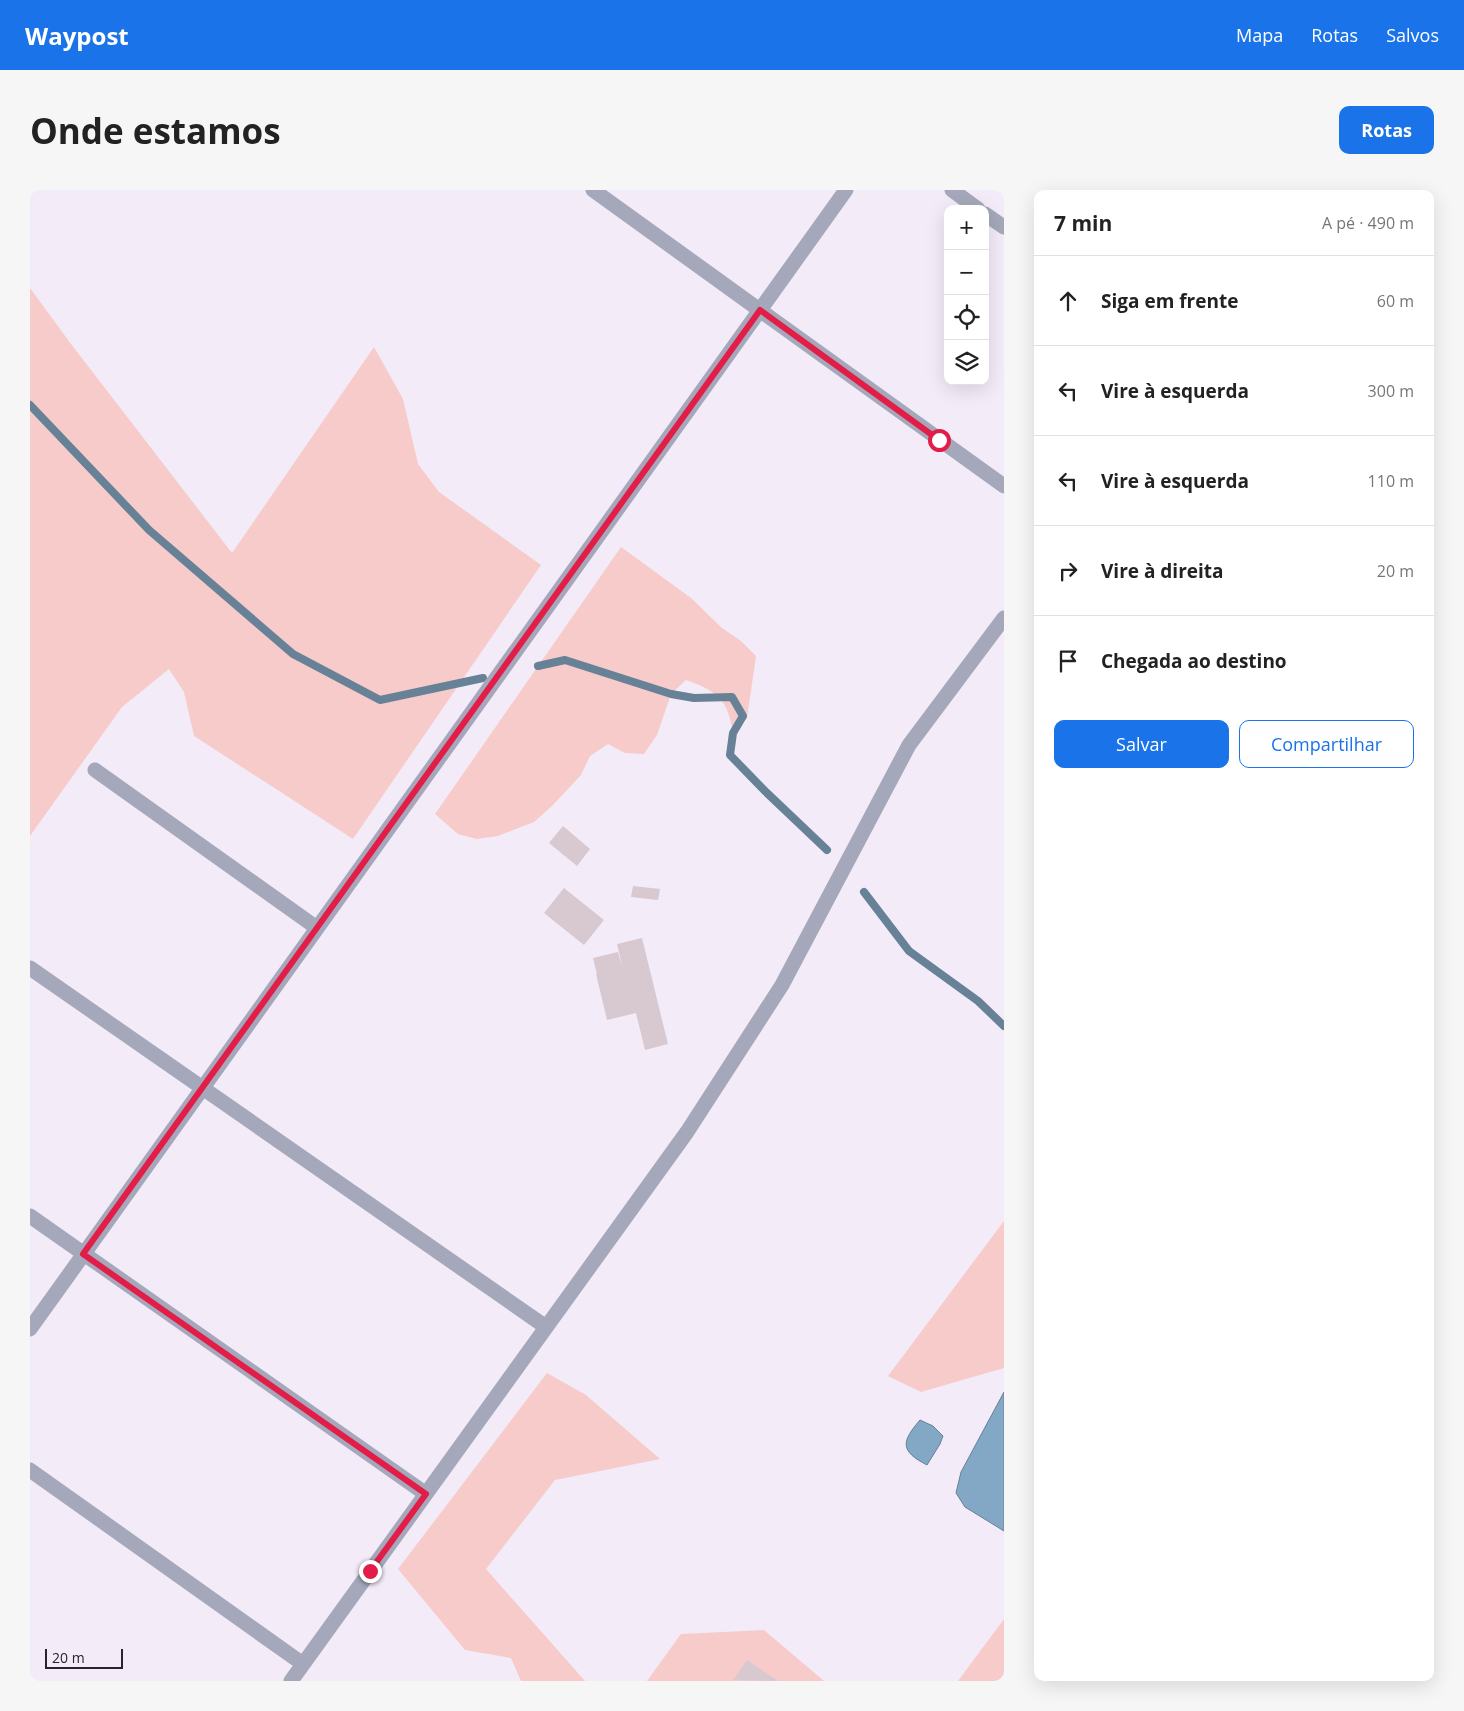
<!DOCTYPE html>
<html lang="pt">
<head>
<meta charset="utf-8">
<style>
  body { margin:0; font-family:"Open Sans",sans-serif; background:#f6f6f6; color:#222 }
  .controls { position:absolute; right:15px; top:15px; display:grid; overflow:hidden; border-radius:10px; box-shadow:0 5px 20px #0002 }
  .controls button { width:45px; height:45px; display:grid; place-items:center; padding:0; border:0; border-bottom:1px solid #e0e0e0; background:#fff; color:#222; font:25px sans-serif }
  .scale { position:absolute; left:15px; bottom:12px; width:78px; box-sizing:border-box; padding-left:5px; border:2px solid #272529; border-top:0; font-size:14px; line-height:18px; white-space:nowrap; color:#272529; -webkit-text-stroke:4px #f3ebf8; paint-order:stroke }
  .stop { position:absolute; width:15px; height:15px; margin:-11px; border:4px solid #e11d48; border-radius:50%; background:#fff }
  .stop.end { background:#e11d48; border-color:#fff; box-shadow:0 1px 5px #0008 }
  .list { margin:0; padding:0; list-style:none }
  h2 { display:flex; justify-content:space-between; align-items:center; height:65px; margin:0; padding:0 20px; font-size:21px }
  h2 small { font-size:16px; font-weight:400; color:#767676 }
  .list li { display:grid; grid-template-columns:32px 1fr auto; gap:15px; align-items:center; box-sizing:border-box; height:90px; padding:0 20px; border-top:1px solid #e0e0e0 }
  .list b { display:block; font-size:19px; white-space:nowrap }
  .list em { font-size:16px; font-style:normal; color:#767676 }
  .actions { display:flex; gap:10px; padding:15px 20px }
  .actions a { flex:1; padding:11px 0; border:1px solid #1a73e8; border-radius:10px; text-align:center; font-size:18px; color:#1a73e8 }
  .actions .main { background:#1a73e8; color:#fff }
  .icon { flex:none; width:28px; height:28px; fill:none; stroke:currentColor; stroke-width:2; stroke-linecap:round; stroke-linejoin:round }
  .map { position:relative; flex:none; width:974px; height:1491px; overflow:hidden; border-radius:10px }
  header { display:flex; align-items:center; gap:30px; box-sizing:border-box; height:70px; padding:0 25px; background:#1a73e8; color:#fff }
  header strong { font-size:24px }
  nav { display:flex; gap:28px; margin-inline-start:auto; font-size:18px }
  .intro { display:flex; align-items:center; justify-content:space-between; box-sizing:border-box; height:120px; padding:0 30px }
  h1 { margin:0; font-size:35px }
  .button { padding:12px 22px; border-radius:10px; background:#1a73e8; color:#fff; font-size:18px; font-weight:700 }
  main { display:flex; gap:30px; padding:0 30px }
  aside { flex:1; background:#fff; border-radius:10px; box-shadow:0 5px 20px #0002 }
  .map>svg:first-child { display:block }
  .green { fill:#f6cbca }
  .water { fill:#83a8c6; stroke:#678197 }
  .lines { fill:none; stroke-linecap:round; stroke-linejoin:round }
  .stream { stroke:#678197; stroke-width:8 }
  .building { fill:#d8c9d0 }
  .street { stroke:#a4a8ba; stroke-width:15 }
  .route { stroke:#e11d48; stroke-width:6 }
</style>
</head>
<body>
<header>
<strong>Waypost</strong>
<nav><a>Mapa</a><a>Rotas</a><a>Salvos</a></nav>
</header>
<div class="intro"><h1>Onde estamos</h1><a class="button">Rotas</a></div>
<main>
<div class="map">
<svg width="974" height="1491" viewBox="0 0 974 1491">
  <rect width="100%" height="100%" fill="#f3ebf8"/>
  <path class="green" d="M0,98L41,154L202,363L344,157L373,209L388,274L409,302L511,375L323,649L164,546L154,502L139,479L92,517L0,646Z
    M591,357L661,408L692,438L711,451L726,466L717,528L703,543C698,509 687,501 656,490L641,504L627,545L614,564L595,563L578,554L560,566L551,585L522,616L504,632L468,646L447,649L428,644L405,624Z
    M974,1031V1178L891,1202L858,1186Z
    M517,1183L556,1205L630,1269L525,1290L456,1379L555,1491H491L481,1468L435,1460L368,1379Z
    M974,1429V1486L971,1491H928Z
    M734,1440L794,1491H617L651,1444Z"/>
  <path class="water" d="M974,1202V1341L935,1317L926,1303L931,1282Z
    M890,1230L903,1236L913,1246L910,1254L897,1275C870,1261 871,1252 890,1230Z"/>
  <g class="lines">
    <path class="stream" d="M0,215L119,340L263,464L350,510L453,488
      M508,476L535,470L641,504L664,508L702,507L713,526L703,543L700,565L737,603L797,660
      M834,702L879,761L948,811L974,836"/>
  </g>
  <path class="building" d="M533,636L560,659L547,676L519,653Z
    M603,696L630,699L628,710L601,707Z
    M534,698L574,730L554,755L514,723Z
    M612,748L638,854L615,860L606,823L577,830L566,784H567L563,768L588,762L593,779L587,754Z
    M717,1470L748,1491L703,1490Z"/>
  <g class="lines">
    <path class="street" d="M563,0L974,296
      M922,0L948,19
      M955,24L974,37
      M65,580L287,738
      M0,778L516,1137
      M0,1026L396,1304
      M0,1139L816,0
      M0,1280L273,1474
      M261,1491L657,942L752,795L879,555L974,428"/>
  </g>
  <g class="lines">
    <path class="route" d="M340,1381L396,1304L53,1064L730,120L909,250"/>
  </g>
</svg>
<div class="controls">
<button>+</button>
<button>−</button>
<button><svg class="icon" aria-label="locate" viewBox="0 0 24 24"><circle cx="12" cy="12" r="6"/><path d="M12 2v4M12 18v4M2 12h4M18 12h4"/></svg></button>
<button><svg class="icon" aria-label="layers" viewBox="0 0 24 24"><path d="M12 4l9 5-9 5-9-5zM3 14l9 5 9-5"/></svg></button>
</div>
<div class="scale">20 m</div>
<div class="stop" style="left:909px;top:250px"></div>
<div class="stop end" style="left:340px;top:1381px"></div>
</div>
<aside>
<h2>7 min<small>A pé · 490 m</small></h2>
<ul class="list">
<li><svg class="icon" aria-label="ahead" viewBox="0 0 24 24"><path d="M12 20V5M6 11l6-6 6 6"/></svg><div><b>Siga em frente</b></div><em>60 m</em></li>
<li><svg class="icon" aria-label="left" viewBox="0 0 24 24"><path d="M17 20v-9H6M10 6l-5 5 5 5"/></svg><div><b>Vire à esquerda</b></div><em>300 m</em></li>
<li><svg class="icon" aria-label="left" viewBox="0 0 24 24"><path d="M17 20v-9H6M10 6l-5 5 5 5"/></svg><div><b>Vire à esquerda</b></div><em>110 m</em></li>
<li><svg class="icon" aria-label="right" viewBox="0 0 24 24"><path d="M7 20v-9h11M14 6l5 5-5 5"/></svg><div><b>Vire à direita</b></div><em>20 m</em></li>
<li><svg class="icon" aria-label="arrive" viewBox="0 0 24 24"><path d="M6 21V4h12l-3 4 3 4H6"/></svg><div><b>Chegada ao destino</b></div></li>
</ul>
<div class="actions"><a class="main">Salvar</a><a>Compartilhar</a></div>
</aside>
</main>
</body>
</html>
